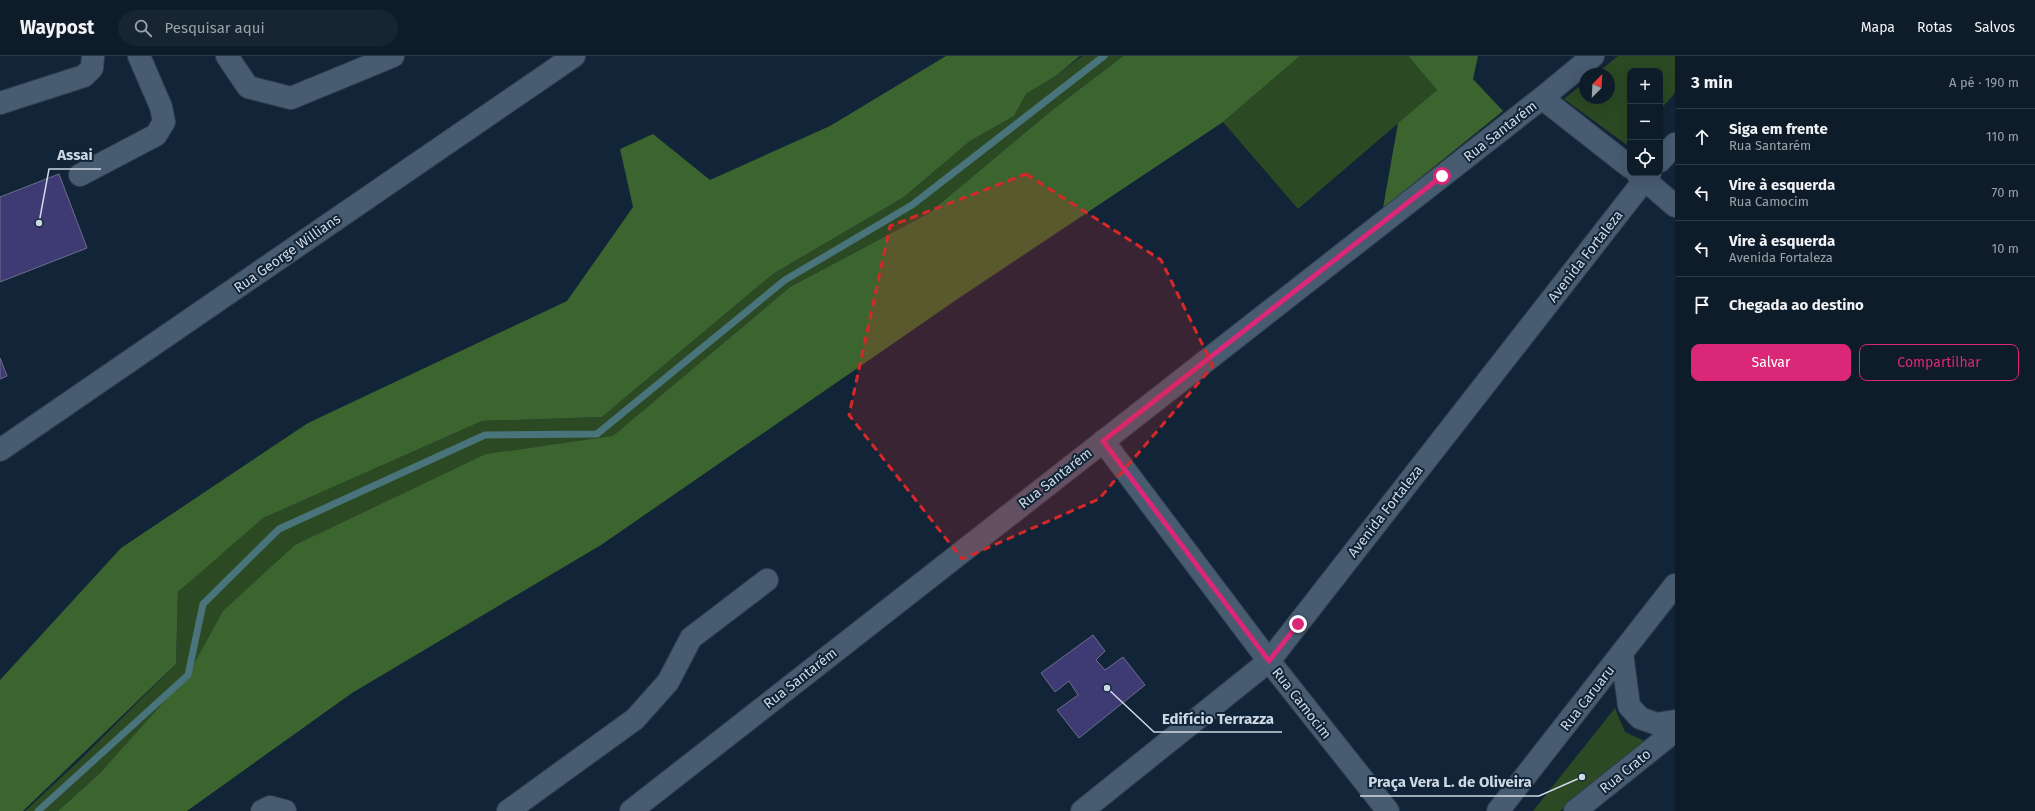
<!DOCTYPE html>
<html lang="pt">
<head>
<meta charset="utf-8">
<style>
  body { margin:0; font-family:"Fira Sans",sans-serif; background:#172431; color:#f1f3f6 }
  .controls { position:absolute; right:12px; top:12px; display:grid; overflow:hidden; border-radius:8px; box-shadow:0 4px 16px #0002 }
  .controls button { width:36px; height:36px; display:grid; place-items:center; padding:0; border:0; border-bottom:1px solid #2e3946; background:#0e1b29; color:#f1f3f6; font:20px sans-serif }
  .compass { position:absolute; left:1579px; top:12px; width:36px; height:36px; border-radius:50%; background:#0e1b29; box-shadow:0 4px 16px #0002; rotate:24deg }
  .stop { position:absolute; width:12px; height:12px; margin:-9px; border:3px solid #db2777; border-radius:50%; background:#fff }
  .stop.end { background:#db2777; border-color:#fff; box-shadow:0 1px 4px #0008 }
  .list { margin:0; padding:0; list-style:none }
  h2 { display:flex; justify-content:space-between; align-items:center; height:52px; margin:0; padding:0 16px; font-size:17px }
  h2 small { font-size:13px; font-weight:400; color:#9ba1a8 }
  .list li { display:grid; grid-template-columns:26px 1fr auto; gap:12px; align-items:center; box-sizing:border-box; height:56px; padding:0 16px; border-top:1px solid #2e3946 }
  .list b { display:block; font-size:15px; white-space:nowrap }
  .list p { margin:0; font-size:13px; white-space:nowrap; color:#9ba1a8 }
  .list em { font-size:13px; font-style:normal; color:#9ba1a8 }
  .actions { display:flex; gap:8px; padding:12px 16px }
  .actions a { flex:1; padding:9px 0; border:1px solid #db2777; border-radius:8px; text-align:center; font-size:14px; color:#db2777 }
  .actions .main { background:#db2777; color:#fff }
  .icon { flex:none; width:22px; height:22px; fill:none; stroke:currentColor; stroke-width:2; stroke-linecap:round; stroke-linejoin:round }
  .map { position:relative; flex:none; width:1675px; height:755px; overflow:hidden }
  header { display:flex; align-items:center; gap:24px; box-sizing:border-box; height:56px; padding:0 20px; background:#0e1b29; border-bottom:1px solid #2e3946 }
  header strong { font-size:19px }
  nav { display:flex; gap:22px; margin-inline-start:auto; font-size:14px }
  .search { width:280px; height:36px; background:#172431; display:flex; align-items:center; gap:10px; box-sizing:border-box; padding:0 14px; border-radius:22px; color:#9ba1a8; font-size:15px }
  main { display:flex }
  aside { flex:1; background:#0e1b29 }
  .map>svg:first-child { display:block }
  .green { fill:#2b4923 }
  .forest { fill:#3b642f }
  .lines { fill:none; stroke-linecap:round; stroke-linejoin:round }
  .stream { stroke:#49747b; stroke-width:7 }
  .building { fill:#3e3b74; stroke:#6d6e8a }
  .minor-casing { stroke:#313e4e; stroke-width:24 }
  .minor { stroke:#475b71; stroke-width:22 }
  .route { stroke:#db2777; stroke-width:5 }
  .marked { fill:#d62828; fill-opacity:0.2; stroke:#d62828; stroke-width:3; stroke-dasharray:8 5; stroke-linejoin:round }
  .labels { text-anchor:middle; stroke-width:4; stroke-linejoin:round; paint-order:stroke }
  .street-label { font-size:14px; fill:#cdd9e5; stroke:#122437 }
  .leader { fill:none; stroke:#cdd9e5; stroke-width:1.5 }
  .callout-dot { fill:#cdd9e5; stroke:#122437; stroke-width:1.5 }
  .callout-label { font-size:15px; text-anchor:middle; font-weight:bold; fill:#cdd9e5; stroke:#122437; stroke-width:4; stroke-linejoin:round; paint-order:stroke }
</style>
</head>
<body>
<header>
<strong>Waypost</strong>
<div class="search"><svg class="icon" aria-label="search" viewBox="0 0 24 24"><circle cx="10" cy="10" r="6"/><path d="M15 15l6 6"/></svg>Pesquisar aqui</div>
<nav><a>Mapa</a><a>Rotas</a><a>Salvos</a></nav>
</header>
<main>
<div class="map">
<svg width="1675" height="755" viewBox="0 0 1675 755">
  <rect width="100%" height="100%" fill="#122437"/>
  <path class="green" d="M1082,0H1123L1051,55L929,157L790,231L613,381L486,398L189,629L101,716L58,755H25L83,701L176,608L178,536L258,464L482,365L602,361L773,218L904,141L970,85L1014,60L1026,38L1057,19Z
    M1300,0H1408L1437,34L1298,153L1223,66Z
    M1618,0H1675V37L1660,54V15H1630V86L1627,89L1564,43L1585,26V42H1609V18H1596Z
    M1615,652L1625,676L1649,687L1560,755H1533Z"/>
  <path class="forest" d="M946,0H1080L1057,19L1026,38L1014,60L970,85L904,141L773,218L602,361L482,365L263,462L178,536L176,608L23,755H0V624L121,492L308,367L567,245L633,151L620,93L653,78L710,124L830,70Z
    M1123,0H1300L1223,66L959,242L601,489L352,637L187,755H58L101,716L188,619L223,555L295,489L486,398L613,380L790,231L929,157L1051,55Z
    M1408,0H1478L1473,23L1503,55L1383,152L1398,67L1437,34Z"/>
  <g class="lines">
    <path class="stream" d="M38,755L188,619L203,548L279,473L485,379L597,378L785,224L912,149L1104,0"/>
  </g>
  <path class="building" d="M59,118L87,192L0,226V141Z
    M0,302L7,320L0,323Z
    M1093,579L1105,595L1096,604L1105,614L1123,601L1145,629L1079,682L1057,654L1078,639L1069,625L1055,636L1041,617Z"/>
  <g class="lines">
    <defs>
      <path id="minor" d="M227,0L248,31L291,42L393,0
        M1542,42L1630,111
        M0,47L84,20L92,12L93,0
        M1660,105L1675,88
        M1637,117L1675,150
        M80,119L156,79L164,66L161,51L139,0
        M1103,385L1269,605L1388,755
        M0,394L574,0
        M1622,597L1629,650L1640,662L1657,668L1675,665
        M262,755L270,751L285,755
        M508,755L635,663L668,626L691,582L767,524
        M631,755L1542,42L1593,0
        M1082,755L1269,605L1650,117
        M1498,755L1675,529
        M1575,755L1675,675"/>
    </defs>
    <use href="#minor" class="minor-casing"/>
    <use href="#minor" class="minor"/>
  </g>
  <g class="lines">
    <path class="route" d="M1298,568L1269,605L1103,385L1442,120"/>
  </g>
  <path class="marked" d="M1026,118L1161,204L1213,310L1099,443L962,503L849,359L890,170Z"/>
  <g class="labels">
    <g class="street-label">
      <text transform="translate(1500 75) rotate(-38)" y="5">Rua Santarém</text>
      <text transform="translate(287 197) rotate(-35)" y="5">Rua George Willians</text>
      <text transform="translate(1585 200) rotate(-52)" y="5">Avenida Fortaleza</text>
      <text transform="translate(1055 422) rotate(-38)" y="5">Rua Santarém</text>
      <text transform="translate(1385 455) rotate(-52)" y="5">Avenida Fortaleza</text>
      <text transform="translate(800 622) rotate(-38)" y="5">Rua Santarém</text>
      <text transform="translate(1587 642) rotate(-52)" y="5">Rua Caruaru</text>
      <text transform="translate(1302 647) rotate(52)" y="5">Rua Camocim</text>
      <text transform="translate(1625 715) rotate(-39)" y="5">Rua Crato</text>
    </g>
  </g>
  <path class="leader" d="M39 167L49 113H101M1107 632L1154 676H1282M1582 721L1539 740H1360"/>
  <g class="callout-dot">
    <circle cx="39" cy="167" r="4"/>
    <circle cx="1107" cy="632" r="4"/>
    <circle cx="1582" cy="721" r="4"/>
  </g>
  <g class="callout-label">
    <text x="75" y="104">Assai</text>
    <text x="1218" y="668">Edifício Terrazza</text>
    <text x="1450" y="731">Praça Vera L. de Oliveira</text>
  </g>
</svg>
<div class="controls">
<button>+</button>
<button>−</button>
<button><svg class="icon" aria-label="locate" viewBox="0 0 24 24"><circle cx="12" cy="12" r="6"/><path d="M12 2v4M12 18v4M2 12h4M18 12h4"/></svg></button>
</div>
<svg class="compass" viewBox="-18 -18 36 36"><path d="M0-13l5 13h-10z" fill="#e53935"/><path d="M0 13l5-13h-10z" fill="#9ba1a8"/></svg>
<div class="stop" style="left:1442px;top:120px"></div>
<div class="stop end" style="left:1298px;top:568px"></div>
</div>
<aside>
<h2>3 min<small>A pé · 190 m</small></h2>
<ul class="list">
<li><svg class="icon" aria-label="ahead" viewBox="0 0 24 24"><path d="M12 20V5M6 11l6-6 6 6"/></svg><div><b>Siga em frente</b><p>Rua Santarém</p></div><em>110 m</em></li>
<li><svg class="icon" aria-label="left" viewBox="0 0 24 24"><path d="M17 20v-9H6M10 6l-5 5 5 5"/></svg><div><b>Vire à esquerda</b><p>Rua Camocim</p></div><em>70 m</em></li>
<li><svg class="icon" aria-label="left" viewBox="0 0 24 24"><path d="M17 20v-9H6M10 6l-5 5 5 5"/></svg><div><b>Vire à esquerda</b><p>Avenida Fortaleza</p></div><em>10 m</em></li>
<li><svg class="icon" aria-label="arrive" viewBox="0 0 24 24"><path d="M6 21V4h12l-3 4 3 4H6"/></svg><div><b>Chegada ao destino</b></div></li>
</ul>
<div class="actions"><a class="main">Salvar</a><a>Compartilhar</a></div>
</aside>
</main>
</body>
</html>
